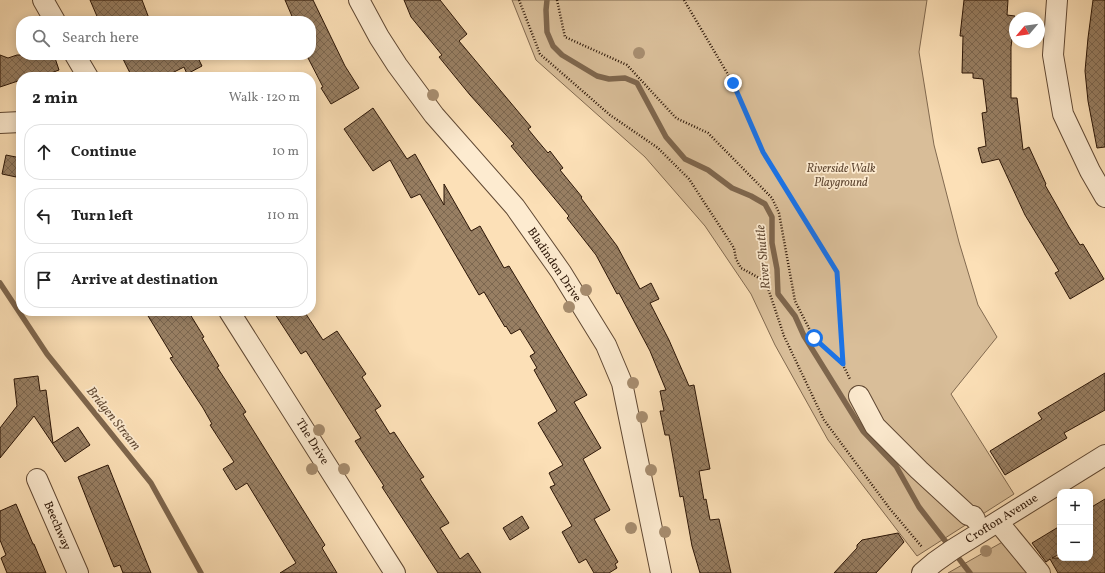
<!DOCTYPE html>
<html lang="en">
<head>
<meta charset="utf-8">
<style>
  body { margin:0; font-family:Vollkorn,serif; background:#f2f2f2; color:#222 }
  .controls { position:absolute; right:12px; bottom:12px; display:grid; overflow:hidden; border-radius:8px; box-shadow:0 2px 10px #0003 }
  .controls button { width:36px; height:36px; display:grid; place-items:center; padding:0; border:0; border-bottom:1px solid #e0e0e0; background:#fff; color:#222; font:20px sans-serif }
  .compass { position:absolute; left:1009px; top:12px; width:36px; height:36px; border-radius:50%; background:#fff; box-shadow:0 2px 10px #0003; rotate:241deg }
  .stop { position:absolute; width:12px; height:12px; margin:-9px; border:3px solid #1a73e8; border-radius:50%; background:#fff }
  .stop.end { background:#1a73e8; border-color:#fff; box-shadow:0 1px 4px #0008 }
  .list { margin:0; padding:0; list-style:none }
  h2 { display:flex; justify-content:space-between; align-items:center; height:52px; margin:0; padding:0 16px; font-size:17px }
  h2 small { font-size:13px; font-weight:400; color:#767676 }
  .list li { display:grid; grid-template-columns:26px 1fr auto; gap:12px; align-items:center; box-sizing:border-box; height:56px; margin:0 8px 8px; padding:0 8px; border:1px solid #e0e0e0; border-radius:16px }
  .list b { display:block; font-size:15px; white-space:nowrap }
  .list em { font-size:13px; font-style:normal; color:#767676 }
  .icon { flex:none; width:22px; height:22px; fill:none; stroke:currentColor; stroke-width:2; stroke-linecap:round; stroke-linejoin:round }
  .map { position:relative; flex:none; width:1105px; height:573px; overflow:hidden }
  .search { position:absolute; background:#fff; box-shadow:0 2px 10px #0003; left:16px; top:16px; width:300px; height:44px; display:flex; align-items:center; gap:10px; box-sizing:border-box; padding:0 14px; border-radius:16px; color:#767676; font-size:15px }
  .panel { position:absolute; background:#fff; box-shadow:0 2px 10px #0003; left:16px; top:72px; width:300px; height:244px; border-radius:16px }
  .map>svg:first-child { display:block }
  .green { fill:#d9be99; stroke:#826a50 }
  .lines { fill:none; stroke-linecap:round; stroke-linejoin:round }
  .stream { stroke:#7e664d; stroke-width:5.5 }
  .building { fill:url(#building-cross-hatch); stroke:#2c1607 }
  .minor-casing { stroke:#604833; stroke-width:22 }
  .path { stroke:#2c1607; stroke-width:2.5; stroke-dasharray:1 2; stroke-linecap:butt }
  .minor { stroke:#fdebd0; stroke-width:20 }
  .tree { fill:#a68c6e }
  .route { stroke:#1a73e8; stroke-width:5 }
  .labels { text-anchor:middle; dominant-baseline:central; stroke-width:3.5; stroke-linejoin:round; paint-order:stroke }
  .park-label { font-size:12px; font-style:italic; fill:#604833; stroke:#fdebd0 }
  .street-label { font-size:12px; fill:#2c1607; stroke:#fdebd0 }
  .water-label { font-size:13px; font-style:italic; fill:#634b35; stroke:#fdebd0 }
</style>
</head>
<body>
<div class="map">
<svg width="1105" height="573" viewBox="0 0 1105 573">
  <defs>
    <pattern id="building-cross-hatch" width="8" height="8" patternUnits="userSpaceOnUse"><rect width="8" height="8" fill="#987f63"/><path d="M0 0l8 8M0 8l8-8" fill="none" stroke="#7c6750"/></pattern>
  </defs>
  <rect width="100%" height="100%" fill="#fce0b7"/>
  <filter id="stains"><feTurbulence type="fractalNoise" baseFrequency=".005" numOctaves="4"/><feColorMatrix values="0 0 0 0 .2 0 0 0 0 .09 0 0 0 0 .02 0 0 0 .5 -.17"/></filter>
  <radialGradient id="worn" r=".72"><stop offset=".6" stop-color="#630" stop-opacity="0"/><stop offset="1" stop-color="#630" stop-opacity=".3"/></radialGradient>
  <g class="green">
    <path d="M512,0H927L919,52L934,145L959,242L978,305L997,337L951,394L1014,494L917,556L828,440L775,345L751,294L705,226L645,157L536,60Z"/>
    <path d="M1006,540L1033,573H948Z"/>
  </g>
  <g class="lines">
    <g class="stream">
      <path d="M547,0L546,10L547,32L553,46L562,55L597,76L609,79L625,78L637,83L666,137L685,159L708,170L732,188L751,196L765,204L772,217V243L777,269L778,294L795,316L804,336L863,431L896,466L919,507L970,573"/>
      <path d="M0,283L47,354L151,483L201,573"/>
    </g>
  </g>
  <g class="building">
    <path d="M90,0H142L150,21H99Z"/>
    <path d="M285,0H313L345,66L359,88L331,104L321,88L323,87L307,56L311,55V21H294Z"/>
    <path d="M404,0H440L467,34L459,41L531,127L528,129L537,140L548,153L550,151L563,168L560,170L582,197L581,198L617,246L640,289L651,283L659,299L650,303L669,340L689,386L694,385L710,469L699,471L704,500L706,499L710,520L719,519L731,573H700L692,546L683,496L680,497L669,435H665L660,411H664L660,391L666,390L650,351L619,293L617,294L596,255L567,218L569,216L511,146L514,144L470,95L439,57L442,55L411,17Z"/>
    <path d="M964,0H1008L1007,15L1015,16L1011,47V98H1017L1023,150L1029,147L1046,184L1045,185L1069,227L1080,245L1083,244L1104,279L1070,299L1055,273L1059,271L1025,215L999,159L982,163L978,148L986,146L982,113L987,112L983,79L973,78V73H962L963,36H960Z"/>
    <path d="M1093,0H1105V147L1097,148L1088,101L1085,71L1088,38Z"/>
    <path d="M0,55L8,58L17,55H54L59,70L40,77H21V80L0,87Z"/>
    <path d="M121,55H210L199,60L202,66L187,74L184,67L164,77H132Z"/>
    <path d="M373,108L407,159L415,154L444,205V184L471,231L480,226L504,268L509,266L587,395L574,402L601,448L583,459L610,510L594,519L618,562L615,564L617,568L609,573H594L586,559L579,563L562,532L572,526L550,487L555,485L549,473L563,465L538,423L557,411L534,370L537,368L530,356L535,353L520,329L511,334L506,326L505,327L484,292L479,295L420,194L411,198L390,160L373,171L344,129Z"/>
    <path d="M6,155L21,158V178L2,174Z"/>
    <path d="M145,311H188L204,337L202,338L219,366L217,367L246,412L243,414L325,545L322,548L337,573H280L296,563L247,483L236,490L223,469L234,462L210,425L212,424L203,408L170,358L173,357Z"/>
    <path d="M273,311H304L323,340L337,331L366,374L362,377L381,406L375,410L390,434L394,432L417,467L424,477L420,479L449,523L440,528L460,559L468,553L481,573H438L382,487L384,486L355,441L361,438L306,351L301,354Z"/>
    <path d="M1105,373V410L1064,433L1067,438L1005,475L990,451L1042,419L1038,413Z"/>
    <path d="M38,376L40,391L46,390L53,443L78,427L90,445L65,462L34,416L0,458V428L17,406L14,379Z"/>
    <path d="M108,465L127,513L151,573H123L120,565L114,567L89,505L78,477Z"/>
    <path d="M1105,499V573H1058L1050,559L1046,562L1032,543L1060,526V554L1052,558H1090V508Z"/>
    <path d="M16,504L33,544H34L46,573H7L1,558L6,555L0,540V511Z"/>
    <path d="M522,516L529,528L510,540L503,528Z"/>
    <path d="M898,533L904,542L876,573H834L857,548V545L862,540Z"/>
  </g>
  <g class="lines">
    <g class="minor-casing">
      <g id="minor">
        <path d="M43,0L55,21"/>
        <path d="M359,0L379,37L397,65L434,115L515,207L561,272L606,345L622,383L661,573"/>
        <path d="M1057,0L1053,55L1063,114L1090,171L1105,197"/>
        <path d="M75,55L88,77"/>
        <path d="M0,123L21,122"/>
        <path d="M229,311L395,573"/>
        <path d="M859,396L875,426L919,470L968,515L973,516L975,519"/>
        <path d="M37,479L78,573"/>
        <path d="M998,522L1040,573"/>
        <path d="M922,573L935,562L952,550L1105,455"/>
      </g>
    </g>
    <g class="path">
      <path d="M519,0L540,54L610,115L658,148L689,179L734,248L736,259L741,268L761,279L768,288L784,336L824,420L890,509L922,547"/>
      <path d="M557,0L565,37L627,65L676,118L708,133L772,198L779,213L795,301L814,338L843,365"/>
      <path d="M684,0L733,83L763,152L837,272L843,365L850,379"/>
    </g>
    <use href="#minor" class="minor"/>
  </g>
  <g class="tree">
    <circle cx="639" cy="53" r="6"/>
    <circle cx="433" cy="95" r="6"/>
    <circle cx="586" cy="290" r="6"/>
    <circle cx="569" cy="307" r="6"/>
    <circle cx="633" cy="383" r="6"/>
    <circle cx="642" cy="417" r="6"/>
    <circle cx="319" cy="430" r="6"/>
    <circle cx="312" cy="469" r="6"/>
    <circle cx="344" cy="469" r="6"/>
    <circle cx="651" cy="470" r="6"/>
    <circle cx="631" cy="528" r="6"/>
    <circle cx="665" cy="532" r="6"/>
    <circle cx="986" cy="551" r="6"/>
  </g>
  <g class="lines">
    <path class="route" d="M733,83L763,152L837,272L843,364L814,338"/>
  </g>
  <g class="labels">
    <g class="park-label">
      <text x="841" y="169">Riverside Walk<tspan x="841" dy="14">Playground</tspan></text>
    </g>
    <g class="street-label">
      <text transform="translate(554 265) rotate(56)">Bladindon Drive</text>
      <text transform="translate(312 442) rotate(58)">The Drive</text>
      <text transform="translate(1002 519) rotate(-32)">Crofton Avenue</text>
      <text transform="translate(57 526) rotate(67)">Beechway</text>
    </g>
    <g class="water-label">
      <text transform="translate(764 257) rotate(-95)">River Shuttle</text>
      <text transform="translate(113 419) rotate(51)">Bridgen Stream</text>
    </g>
  </g>
  <rect width="100%" height="100%" filter="url(#stains)"/>
  <rect width="100%" height="100%" fill="url(#worn)"/>
</svg>
<div class="controls">
<button>+</button>
<button>−</button>
</div>
<svg class="compass" viewBox="-18 -18 36 36"><path d="M0-13l5 13h-10z" fill="#e53935"/><path d="M0 13l5-13h-10z" fill="#767676"/></svg>
<div class="stop" style="left:814px;top:338px"></div>
<div class="stop end" style="left:733px;top:83px"></div>
<div class="search"><svg class="icon" aria-label="search" viewBox="0 0 24 24"><circle cx="10" cy="10" r="6"/><path d="M15 15l6 6"/></svg>Search here</div>
<section class="panel">
<h2>2 min<small>Walk · 120 m</small></h2>
<ul class="list">
<li><svg class="icon" aria-label="ahead" viewBox="0 0 24 24"><path d="M12 20V5M6 11l6-6 6 6"/></svg><div><b>Continue</b></div><em>10 m</em></li>
<li><svg class="icon" aria-label="left" viewBox="0 0 24 24"><path d="M17 20v-9H6M10 6l-5 5 5 5"/></svg><div><b>Turn left</b></div><em>110 m</em></li>
<li><svg class="icon" aria-label="arrive" viewBox="0 0 24 24"><path d="M6 21V4h12l-3 4 3 4H6"/></svg><div><b>Arrive at destination</b></div></li>
</ul>
</section>
</div>
</body>
</html>
